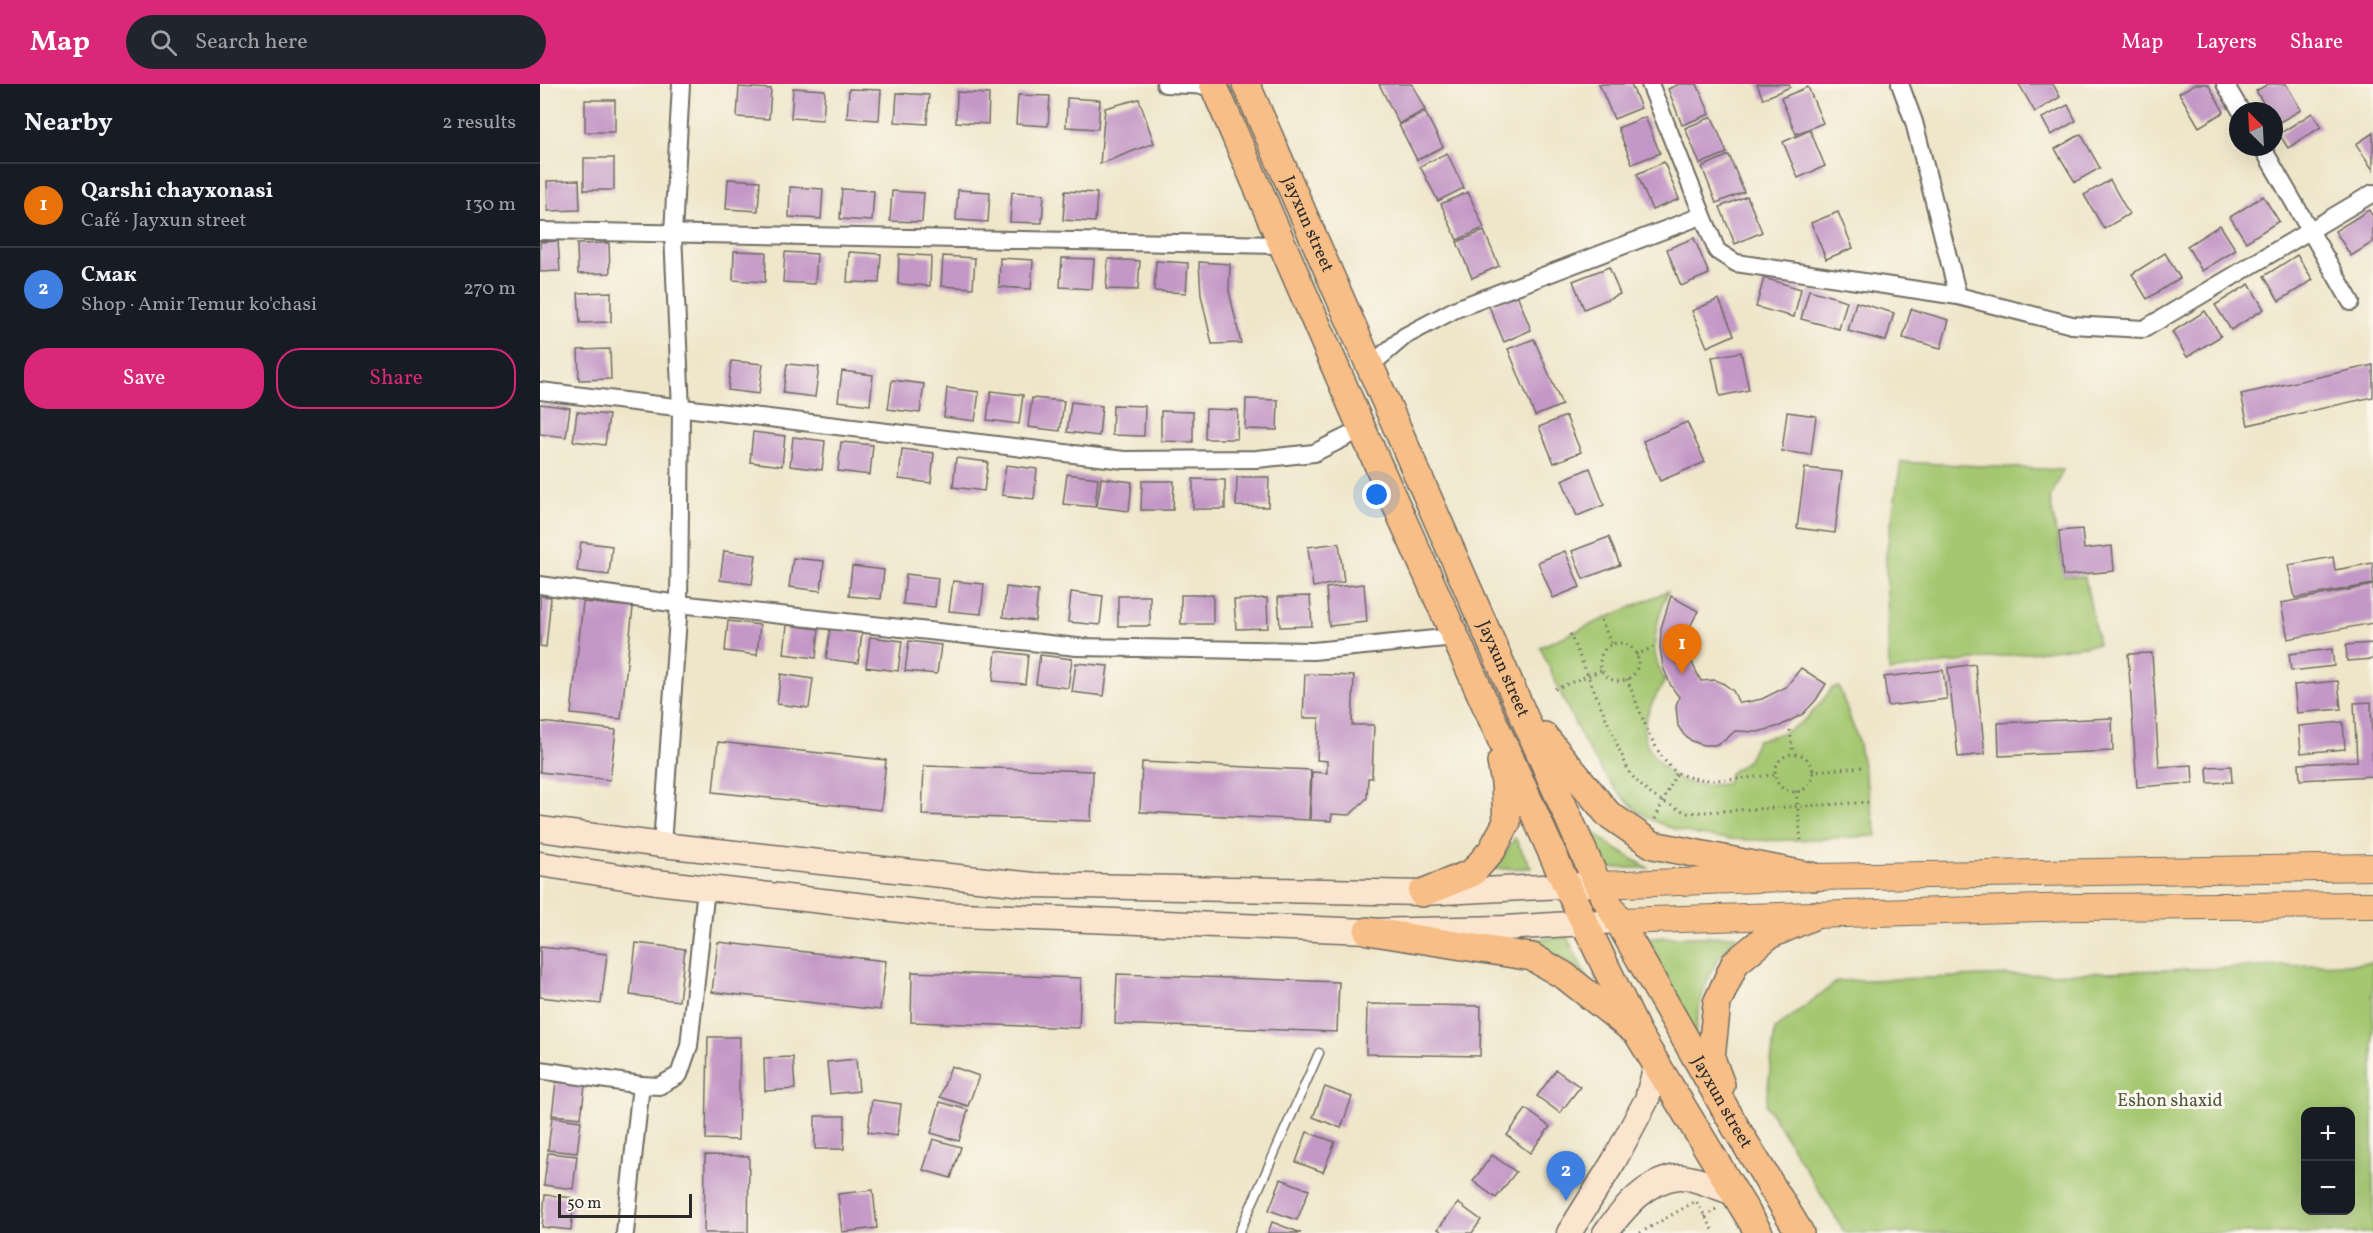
<!DOCTYPE html>
<html lang="en">
<head>
<meta charset="utf-8">
<style>
  body { margin:0; font-family:Vollkorn,serif; background:#20242c; color:#f1f3f6 }
  .controls { position:absolute; right:18px; bottom:18px; display:grid; overflow:hidden; border-radius:12px; box-shadow:0 6px 24px #0002 }
  .controls button { width:54px; height:54px; display:grid; place-items:center; padding:0; border:0; border-bottom:2px solid #363941; background:#171b24; color:#f1f3f6; font:30px sans-serif }
  .compass { position:absolute; left:1689px; top:18px; width:54px; height:54px; border-radius:50%; background:#171b24; box-shadow:0 6px 24px #0002; rotate:336deg }
  .scale { position:absolute; left:18px; bottom:15px; width:134px; box-sizing:border-box; padding-left:6px; border:3px solid #2b2b2b; border-top:0; font-size:16px; line-height:21px; white-space:nowrap; color:#2b2b2b; -webkit-text-stroke:4px #fbf7ec; paint-order:stroke }
  .you { position:absolute; left:837px; top:411px; width:21px; height:21px; margin:-15px; border:4px solid #fff; border-radius:50%; background:#1a73e8; box-shadow:0 0 0 9px #1a73e833 }
  .badge { display:grid; place-items:center; width:39px; height:39px; border-radius:50%; background:#db2777; color:#fff; font-size:20px; font-weight:700 }
  .pin { position:absolute; translate:-50% -50px; filter:drop-shadow(0 2px 3px #0008) }
  .pin::after { content:''; position:absolute; top:32px; width:21px; height:18px; background:inherit; clip-path:polygon(0 0,100% 0,50% 100%) }
  .list { margin:0; padding:0; list-style:none }
  h2 { display:flex; justify-content:space-between; align-items:center; height:78px; margin:0; padding:0 24px; font-size:26px }
  h2 small { font-size:20px; font-weight:400; color:#9ea1a6 }
  .list li { display:grid; grid-template-columns:39px 1fr auto; gap:18px; align-items:center; box-sizing:border-box; height:84px; padding:0 24px; border-top:2px solid #363941 }
  .list b { display:block; font-size:22px; white-space:nowrap }
  .list p { margin:0; font-size:20px; white-space:nowrap; color:#9ea1a6 }
  .list em { font-size:20px; font-style:normal; color:#9ea1a6 }
  .actions { display:flex; gap:12px; padding:18px 24px }
  .actions a { flex:1; padding:14px 0; border:2px solid #db2777; border-radius:24px; text-align:center; font-size:21px; color:#db2777 }
  .actions .main { background:#db2777; color:#fff }
  .icon { flex:none; width:33px; height:33px; fill:none; stroke:currentColor; stroke-width:2; stroke-linecap:round; stroke-linejoin:round }
  .map { position:relative; flex:none; width:1833px; height:1149px; overflow:hidden }
  header { display:flex; align-items:center; gap:36px; box-sizing:border-box; height:84px; padding:0 30px; background:#db2777; color:#fff }
  header strong { font-size:28px }
  nav { display:flex; gap:33px; margin-inline-start:auto; font-size:21px }
  .search { width:420px; height:54px; background:#20242c; display:flex; align-items:center; gap:15px; box-sizing:border-box; padding:0 21px; border-radius:33px; color:#9ea1a6; font-size:22px }
  main { display:flex }
  aside { flex:1; background:#171b24 }
  .map>svg:first-child { display:block }
  .green { fill:#a4c771; stroke:#68794e; stroke-width:1.5; fill-rule:evenodd }
  .building { fill:#c397c6 }
  .lines { fill:none; stroke-linecap:round; stroke-linejoin:round }
  .service-casing { stroke:#706c63; stroke-width:11 }
  .minor-casing { stroke:#706c63; stroke-width:20 }
  .secondary-casing { stroke:#706c63; stroke-width:27 }
  .primary-casing { stroke:#706c63; stroke-width:28 }
  .trunk-casing { stroke:#706c63; stroke-width:30 }
  .path { stroke:#706c63; stroke-width:3; stroke-dasharray:1.5 4.5; stroke-linecap:butt }
  .service { stroke:#fff; stroke-width:8 }
  .minor { stroke:#fff; stroke-width:16 }
  .secondary { stroke:#fce5cf; stroke-width:24 }
  .primary { stroke:#f7be87; stroke-width:26 }
  .trunk { stroke:#f7be87; stroke-width:27 }
  .labels { text-anchor:middle; dominant-baseline:central; stroke-width:6; stroke-linejoin:round; paint-order:stroke }
  .street-label { font-size:18px; fill:#2b2b2b; stroke:#fbf7ec }
  .park-label { font-size:18px; fill:#4f5a40; stroke:#fbf7ec }
</style>
</head>
<body>
<header>
<strong>Map</strong>
<div class="search"><svg class="icon" aria-label="search" viewBox="0 0 24 24"><circle cx="10" cy="10" r="6"/><path d="M15 15l6 6"/></svg>Search here</div>
<nav><a>Map</a><a>Layers</a><a>Share</a></nav>
</header>
<main>
<aside>
<h2>Nearby<small>2 results</small></h2>
<ul class="list">
<li><span class="badge" style="background:#e8710a">1</span><div><b>Qarshi chayxonasi</b><p>Café · Jayxun street</p></div><em>130 m</em></li>
<li><span class="badge" style="background:#3f7fe0">2</span><div><b>Смак</b><p>Shop · Amir Temur ko'chasi</p></div><em>270 m</em></li>
</ul>
<div class="actions"><a class="main">Save</a><a>Share</a></div>
</aside>
<div class="map">
<svg width="1833" height="1149" viewBox="0 0 1833 1149">
  <rect width="100%" height="100%" fill="#fbf7ec"/>
  <filter id="ink" filterUnits="userSpaceOnUse"><feTurbulence type="fractalNoise" baseFrequency=".0167" numOctaves="2"/><feDisplacementMap in="SourceGraphic" scale="12" xChannelSelector="R" yChannelSelector="G"/><feConvolveMatrix kernelMatrix="1 2 1 2 8 2 1 2 1" color-interpolation-filters="sRGB"/></filter>
  <filter id="wash" filterUnits="userSpaceOnUse"><feTurbulence type="fractalNoise" baseFrequency=".008" numOctaves="4" result="noise"/><feDisplacementMap in="SourceGraphic" scale="24" xChannelSelector="R" yChannelSelector="G"/><feGaussianBlur stdDeviation="1.35" result="paint"/><feColorMatrix in="noise" values="0 0 0 0 0 0 0 0 0 0 0 0 0 0 0 0 0 1.4 0 .05"/><feComposite in="paint" operator="in"/></filter>
  <g filter="url(#wash)">
    <rect width="100%" height="100%" fill="#efe6ca"/>
    <g class="green">
      <path d="M1361,378L1523,386L1510,415L1524,492L1545,493L1558,560L1349,587L1346,471Z"/>
      <path d="M1128,507C1121,527 1111,552 1116,574C1118,582 1122,590 1125,597C1116,610 1103,633 1104,649C1105,666 1126,690 1141,696C1155,703 1172,701 1187,700L1189,690L1208,676L1217,656C1255,648 1270,636 1292,604L1299,603L1318,656L1337,752C1270,754 1152,770 1097,726C1051,689 1024,615 1000,563Z"/>
      <path d="M1046,742L1074,764L1108,784H1063Z"/>
      <path d="M975,754L991,784L954,785Z"/>
      <path d="M1197,852C1169,879 1159,913 1155,952L1102,854Z"/>
      <path d="M1027,853L1047,894C1028,877 1009,866 985,856Z"/>
      <path d="M1833,879V1149H1305L1226,1021L1235,945L1298,897ZM1766,1028H1810V1126H1766Z"/>
    </g>
    <g id="blocks">
      <g class="building">
        <path d="M839,0H872L885,26L859,40Z"/>
        <path d="M1059,0H1091L1101,24L1074,35Z"/>
        <path d="M1139,0H1157L1170,30L1142,41L1128,5Z"/>
        <path d="M1217,0H1249L1250,3L1223,15Z"/>
        <path d="M1479,0H1513L1520,13L1495,28Z"/>
        <path d="M1655,0H1668L1684,28L1659,43L1639,9Z"/>
        <path d="M1728,0H1746L1761,26L1736,40L1734,27H1728L1716,7Z"/>
        <path d="M199,3L231,5L229,35L197,33Z"/>
        <path d="M1268,3L1283,39L1256,50L1241,14Z"/>
        <path d="M253,4L285,6L283,36L251,34Z"/>
        <path d="M309,5L341,6L339,36L307,34Z"/>
        <path d="M417,8L449,10L448,40L416,38Z"/>
        <path d="M357,9L389,11L387,40L355,38Z"/>
        <path d="M478,11L510,12L508,42L476,40Z"/>
        <path d="M527,14L560,16L558,45L526,43Z"/>
        <path d="M599,15L614,59L560,80L565,24Z"/>
        <rect x="45" y="16" width="30" height="32"/>
        <path d="M1528,21L1536,37L1511,51L1502,34Z"/>
        <path d="M885,28L903,63L877,76L859,41Z"/>
        <path d="M1772,29L1781,43L1748,64L1739,50Z"/>
        <path d="M1105,33L1120,69L1092,80L1078,44Z"/>
        <path d="M1172,33L1187,69L1160,80L1145,44Z"/>
        <path d="M1270,46L1285,82L1258,94L1243,58Z"/>
        <path d="M1833,49V86L1816,60Z"/>
        <path d="M1541,50L1560,84L1535,98L1515,65Z"/>
        <path d="M907,69L924,104L898,117L880,82Z"/>
        <path d="M1189,71L1204,108L1176,119L1162,83Z"/>
        <rect x="44" y="74" width="30" height="32"/>
        <path d="M1124,78L1139,115L1112,126L1097,90Z"/>
        <path d="M188,95L220,97L218,127L186,125Z"/>
        <path d="M39,96L40,126L8,127L7,97Z"/>
        <path d="M1570,96L1589,130L1564,145L1544,111Z"/>
        <path d="M250,103L283,105L281,135L249,133Z"/>
        <path d="M302,105L334,107L332,137L300,135Z"/>
        <path d="M418,106L450,108L448,138L416,136Z"/>
        <path d="M352,107L384,109L382,138L350,137Z"/>
        <path d="M525,107L557,109L555,138L523,136Z"/>
        <path d="M472,108L504,110L502,139L470,138Z"/>
        <path d="M928,108L944,144L917,156L901,120Z"/>
        <path d="M1207,112L1222,148L1195,160L1180,123Z"/>
        <path d="M1723,112L1739,137L1706,158L1690,133Z"/>
        <path d="M1829,126L1833,133V158L1811,172L1795,147Z"/>
        <path d="M1298,128L1313,164L1286,175L1271,139Z"/>
        <path d="M1680,141L1696,166L1662,187L1647,162Z"/>
        <path d="M944,147L959,182L932,194L917,158Z"/>
        <path d="M1154,154L1169,190L1141,202L1127,165Z"/>
        <path d="M18,157L20,187L0,188V158Z"/>
        <path d="M69,159L70,189L38,190L37,160Z"/>
        <path d="M194,167L226,168L225,198L193,196Z"/>
        <path d="M245,168L277,170L275,200L243,198Z"/>
        <path d="M309,168L341,170L339,199L307,198Z"/>
        <path d="M1625,169L1640,194L1607,215L1592,190Z"/>
        <path d="M359,170L391,172L390,202L358,200Z"/>
        <path d="M1757,171L1773,196L1739,217L1724,192Z"/>
        <path d="M403,172L435,174L433,204L401,202Z"/>
        <path d="M460,174L493,176L491,205L459,203Z"/>
        <path d="M522,174L554,175L552,205L520,203Z"/>
        <path d="M568,175L600,177L598,206L566,205Z"/>
        <path d="M616,177L648,179L646,209L614,207Z"/>
        <path d="M659,178L690,180L689,207L701,259L672,260L661,211Z"/>
        <path d="M1069,183L1080,210L1044,225L1033,197Z"/>
        <path d="M1224,194L1261,205L1254,233L1216,223Z"/>
        <path d="M1709,200L1724,225L1691,246L1675,221Z"/>
        <path d="M1269,206L1307,217L1299,245L1261,235Z"/>
        <path d="M71,208V238L40,239L38,209Z"/>
        <path d="M977,210L991,246L964,258L949,222Z"/>
        <path d="M1179,215L1194,251L1167,263L1152,227Z"/>
        <path d="M1316,218L1354,229L1346,257L1308,247Z"/>
        <path d="M1371,225L1409,236L1401,264L1363,254Z"/>
        <path d="M1665,227L1681,252L1647,273L1632,248Z"/>
        <path d="M994,255L1022,321L995,332L968,265Z"/>
        <path d="M70,265L71,295L39,296L38,266Z"/>
        <path d="M1201,268L1209,306L1180,312L1172,273Z"/>
        <path d="M191,277L223,280L219,310L188,306Z"/>
        <path d="M247,280L279,283L275,313L243,309Z"/>
        <path d="M1833,281V313L1708,341L1701,310Z"/>
        <path d="M302,287L333,291L330,321L298,317Z"/>
        <path d="M352,296L384,300L380,329L348,325Z"/>
        <path d="M407,304L439,308L435,337L404,333Z"/>
        <path d="M451,307L483,311L479,340L447,336Z"/>
        <path d="M492,314L524,317L520,347L488,343Z"/>
        <path d="M706,315L738,316L737,346L705,345Z"/>
        <path d="M531,318L562,322L559,352L527,348Z"/>
        <path d="M0,320L30,324L26,353L0,350Z"/>
        <path d="M573,321L605,322L604,352L572,351Z"/>
        <path d="M666,325L698,326L697,355H665Z"/>
        <path d="M621,327L653,328V358L621,357Z"/>
        <path d="M37,328L69,331L65,361L33,357Z"/>
        <path d="M1247,328L1276,332L1271,371L1242,367Z"/>
        <path d="M1026,332L1041,368L1014,379L999,343Z"/>
        <path d="M1147,338L1165,378L1120,397L1103,357Z"/>
        <path d="M213,348L245,352L242,382L210,378Z"/>
        <path d="M253,353L285,357L282,386L250,382Z"/>
        <path d="M301,358L333,361L330,391L298,387Z"/>
        <path d="M362,365L394,369L391,399L359,395Z"/>
        <path d="M416,374L448,378L444,407L413,403Z"/>
        <path d="M466,381L497,385L494,415L462,411Z"/>
        <path d="M1050,384L1064,421L1037,432L1022,396Z"/>
        <path d="M1265,384L1302,388L1295,449L1257,444Z"/>
        <path d="M527,390L558,394L555,423L523,420Z"/>
        <path d="M697,393H729L728,423L696,422Z"/>
        <path d="M561,394L592,398L589,427L557,423Z"/>
        <path d="M653,395L685,396V425H653Z"/>
        <path d="M602,397H634L633,426H601Z"/>
        <path d="M1542,445L1544,465L1572,462L1574,487L1523,492L1519,447Z"/>
        <path d="M1069,453L1080,481L1043,495L1032,467Z"/>
        <path d="M41,458L72,462L69,491L37,487Z"/>
        <path d="M799,459L804,498L773,503L768,463Z"/>
        <path d="M184,467L216,471L212,500L180,496Z"/>
        <path d="M1025,467L1040,503L1013,514L998,478Z"/>
        <path d="M1793,473L1795,486L1833,479V500L1755,514L1748,481Z"/>
        <path d="M253,474L284,477L281,507L249,503Z"/>
        <path d="M312,482L344,486L341,515L309,512Z"/>
        <path d="M366,490L398,494L395,523L363,520Z"/>
        <path d="M413,497L444,500L441,530L409,527Z"/>
        <path d="M824,500L827,538L789,542L786,504Z"/>
        <path d="M1833,501V539L1748,555L1741,519Z"/>
        <path d="M466,503L498,507L495,537L463,533Z"/>
        <path d="M531,508L563,512L560,541L528,538Z"/>
        <rect x="641" y="511" width="32" height="29"/>
        <path d="M0,512L11,513L6,563L0,562Z"/>
        <rect x="578" y="512" width="32" height="30"/>
        <path d="M770,512L772,542L740,543L738,513Z"/>
        <path d="M1131,512L1158,527L1150,543L1148,561L1153,581L1161,597L1175,596L1184,600L1193,607L1199,619L1207,618L1222,615L1246,603L1261,584L1286,600L1276,616L1263,630L1240,642L1218,648L1195,647L1185,656L1175,661H1163L1152,657L1144,651L1138,642L1136,622L1139,613L1131,602L1123,583L1120,564L1121,544Z"/>
        <path d="M727,514L728,544L696,545L694,516Z"/>
        <path d="M43,518L93,523L81,635L31,630Z"/>
        <path d="M188,537L220,541L217,571L185,567Z"/>
        <path d="M247,541L279,545L276,574L244,570Z"/>
        <path d="M290,545L322,549L318,579L286,575Z"/>
        <path d="M330,553L362,557L358,587L326,583Z"/>
        <path d="M369,557L401,561L397,590L365,587Z"/>
        <path d="M1833,559V575L1807,577L1806,561Z"/>
        <path d="M1792,565L1794,582L1751,587L1749,570Z"/>
        <path d="M456,567L488,571L485,600L453,597Z"/>
        <path d="M1612,569L1619,683L1652,681L1653,699L1597,703L1588,570Z"/>
        <path d="M500,571L532,575L528,604L496,600Z"/>
        <path d="M536,579L568,582L564,612L532,608Z"/>
        <path d="M1435,580L1445,670L1418,673L1408,584Z"/>
        <path d="M1403,586L1407,615L1348,622L1344,593Z"/>
        <path d="M241,590L273,595L269,624L237,620Z"/>
        <path d="M765,590L814,592L812,641H834L832,694H828L827,714L810,731L792,730L791,737L770,736L772,688L787,689V677L777,676L779,634H763Z"/>
        <path d="M1798,597L1801,625L1757,629L1754,601Z"/>
        <path d="M1831,618L1833,692L1760,696L1759,680L1817,677L1814,619Z"/>
        <path d="M1572,634L1573,667L1459,672L1458,639Z"/>
        <path d="M0,638L76,646L70,696L0,688Z"/>
        <path d="M1803,638L1805,665L1761,669L1759,642Z"/>
        <path d="M178,658L346,676L341,726L173,708Z"/>
        <path d="M602,678L771,686L769,736L600,728Z"/>
        <path d="M384,682L553,687L551,737L382,731Z"/>
        <path d="M1691,682L1692,698L1668,699L1667,683Z"/>
        <path d="M178,858L346,877L340,926L172,908Z"/>
        <path d="M96,859L145,865L139,917L90,911Z"/>
        <path d="M0,863L67,870L61,920L0,913Z"/>
        <path d="M372,888L541,894L539,944L371,938Z"/>
        <path d="M577,890L799,898L797,948L575,940Z"/>
        <path d="M827,920L941,922L940,972L826,970Z"/>
        <path d="M168,953H200L198,1056L166,1055Z"/>
        <path d="M253,973L255,1005L225,1007L224,974Z"/>
        <path d="M316,975L319,1007L290,1010L287,978Z"/>
        <path d="M411,982L439,992L428,1022L400,1013Z"/>
        <path d="M1016,986L1040,1003L1020,1029L997,1012Z"/>
        <path d="M16,998L45,1001L41,1034L12,1031Z"/>
        <path d="M785,1003L812,1013L801,1044L773,1033Z"/>
        <path d="M332,1016L361,1020L357,1052L328,1048Z"/>
        <path d="M400,1018L428,1026L419,1057L391,1049Z"/>
        <path d="M986,1025L1010,1043L990,1069L967,1051Z"/>
        <path d="M275,1032H305L304,1065H275Z"/>
        <path d="M12,1033L41,1037L37,1069L8,1066Z"/>
        <path d="M767,1048L795,1058L783,1088L756,1078Z"/>
        <path d="M393,1055L421,1063L411,1094L383,1086Z"/>
        <path d="M8,1069L37,1072L33,1105L4,1101Z"/>
        <path d="M165,1071L209,1072L208,1149H164Z"/>
        <path d="M952,1071L976,1088L956,1114L933,1097Z"/>
        <path d="M741,1095L769,1106L757,1136L729,1126Z"/>
        <path d="M333,1106L337,1144L302,1148L298,1110Z"/>
        <path d="M5,1111L34,1114L31,1146L2,1143Z"/>
        <path d="M918,1119L941,1136L932,1149H904L898,1145Z"/>
        <path d="M732,1138L761,1149H728Z"/>
      </g>
    </g>
  </g>
  <g filter="url(#ink)">
    <use href="#blocks" fill-opacity="0" stroke="#706c63" stroke-width="1.5"/>
    <g class="lines">
      <g class="service-casing">
        <path id="service" d="M699,1149L779,969"/>
      </g>
      <g class="minor-casing">
        <g id="minor">
          <path d="M625,0L673,2"/>
          <path d="M1110,0L1177,167L1196,179L1418,212L1532,241L1604,245L1833,109"/>
          <path d="M1360,0L1374,38L1418,212"/>
          <path d="M1685,0L1701,27"/>
          <path d="M1722,63L1811,218"/>
          <path d="M0,147L741,161"/>
          <path d="M831,281L865,252L916,225L1161,132"/>
          <path d="M0,307L584,376L717,375L774,369L822,345"/>
          <path d="M0,501L139,520L537,563L773,567L915,553"/>
          <path d="M122,761L139,520L141,325L133,150L141,0"/>
          <path d="M0,986L101,1001L85,1149"/>
          <path d="M101,1001L119,1002L139,991L149,962L166,804"/>
        </g>
      </g>
      <g class="secondary-casing">
        <g id="secondary">
          <path d="M0,745L122,761L493,801L882,809L1044,801"/>
          <path d="M0,780L116,798L396,830L828,847L965,844L1078,837"/>
          <path d="M1029,1149L1074,1077L1107,1015L1116,982"/>
          <path d="M1065,1149C1084,1125 1106,1096 1139,1093C1152,1092 1180,1105 1194,1109"/>
        </g>
      </g>
      <g class="primary-casing">
        <g id="primary">
          <path d="M1058,801L1275,793L1833,783"/>
          <path d="M1078,837L1537,823L1833,821"/>
        </g>
      </g>
      <g class="trunk-casing">
        <g id="trunk">
          <path d="M673,0L822,345L1026,800L1098,950L1219,1149"/>
          <path id="s1" d="M706,0L1058,801L1196,1044L1260,1149"/>
          <path d="M1004,652L1068,730L1113,761L1275,793"/>
          <path d="M882,809L932,789L952,766L967,738L965,699L961,678"/>
          <path d="M828,847L992,873L1025,892L1092,945"/>
          <path d="M1181,1001L1171,974L1177,919L1195,879L1229,851L1275,831"/>
        </g>
      </g>
      <g class="path">
        <path d="M1061,536L1072,561"/>
        <path d="M1030,550L1089,688C1108,712 1120,717 1148,729L1331,718"/>
        <circle cx="1079" cy="578" r="19"/>
        <path d="M1096,571L1116,562"/>
        <path d="M1087,595C1098,620 1114,675 1138,689C1163,702 1208,693 1235,691"/>
        <path d="M1015,605L1062,586"/>
        <path d="M1250,646L1253,670"/>
        <circle cx="1254" cy="689" r="19"/>
        <path d="M1272,687L1324,683"/>
        <path d="M1256,707L1261,756"/>
        <path d="M1115,735L1137,688"/>
        <path d="M1165,1133L1176,1125"/>
        <path d="M1100,1149L1156,1117L1175,1149"/>
      </g>
      <use href="#service" class="service"/>
      <use href="#minor" class="minor"/>
      <use href="#secondary" class="secondary"/>
      <use href="#primary" class="primary"/>
      <use href="#trunk" class="trunk"/>
    </g>
  </g>
  <g class="labels">
    <g class="street-label">
      <text stroke="none"><textPath href="#s1" startOffset="153">Jayxun street</textPath></text>
      <text stroke="none"><textPath href="#s1" startOffset="639">Jayxun street</textPath></text>
      <text stroke="none"><textPath href="#s1" startOffset="1125">Jayxun street</textPath></text>
    </g>
    <g class="park-label">
      <text x="1630" y="1017">Eshon shaxid</text>
    </g>
  </g>
</svg>
<div class="controls">
<button>+</button>
<button>−</button>
</div>
<svg class="compass" viewBox="-18 -18 36 36"><path d="M0-13l5 13h-10z" fill="#e53935"/><path d="M0 13l5-13h-10z" fill="#9ea1a6"/></svg>
<div class="scale">50 m</div>
<div class="you"></div>
<div class="pin badge" style="left:1142px;top:590px;background:#e8710a">1</div>
<div class="pin badge" style="left:1026px;top:1117px;background:#3f7fe0">2</div>
</div>
</main>
</body>
</html>
